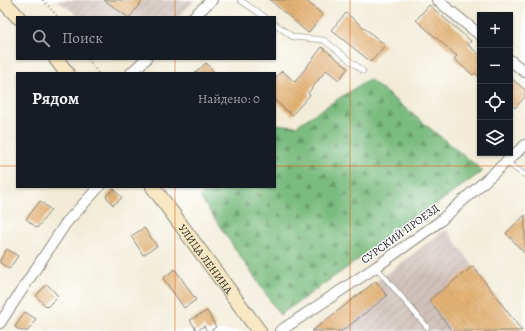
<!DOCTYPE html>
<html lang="ru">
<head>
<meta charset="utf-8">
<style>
  body { margin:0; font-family:Alegreya,serif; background:#20242c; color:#f1f3f6 }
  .controls { position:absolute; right:12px; top:12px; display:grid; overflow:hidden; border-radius:0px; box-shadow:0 1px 3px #0004 }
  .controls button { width:36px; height:36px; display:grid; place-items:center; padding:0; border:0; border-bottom:1px solid #363941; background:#171b24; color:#f1f3f6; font:20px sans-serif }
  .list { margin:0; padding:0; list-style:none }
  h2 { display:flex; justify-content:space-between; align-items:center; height:52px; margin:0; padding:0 16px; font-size:17px }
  h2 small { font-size:13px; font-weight:400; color:#9ea1a6 }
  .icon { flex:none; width:22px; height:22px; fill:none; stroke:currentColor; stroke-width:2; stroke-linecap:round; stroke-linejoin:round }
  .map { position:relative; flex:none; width:525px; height:331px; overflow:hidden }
  .search { position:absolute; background:#171b24; box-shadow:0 1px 3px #0004; left:16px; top:16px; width:260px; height:44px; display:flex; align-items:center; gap:10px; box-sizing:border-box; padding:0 14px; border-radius:0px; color:#9ea1a6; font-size:15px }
  .panel { position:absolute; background:#171b24; box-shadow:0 1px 3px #0004; left:16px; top:72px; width:260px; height:116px; border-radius:0px }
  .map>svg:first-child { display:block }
  .industrial { fill:url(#industrial-furrows) }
  .forest { fill:url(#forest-firs); stroke:#4b6c4e }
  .building { fill:url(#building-back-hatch) }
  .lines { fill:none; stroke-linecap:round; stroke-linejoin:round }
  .lane-casing { stroke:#87847a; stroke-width:6 }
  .street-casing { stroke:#87847a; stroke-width:12 }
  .secondary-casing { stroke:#87847a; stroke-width:16 }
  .path { stroke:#87847a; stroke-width:2; stroke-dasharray:1 3; stroke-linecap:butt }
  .lane { stroke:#fff; stroke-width:5 }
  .street { stroke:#fff; stroke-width:10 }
  .secondary { stroke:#f8e8c3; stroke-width:14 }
  .grid { fill:none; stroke:#e8590c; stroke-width:1; stroke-opacity:0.55 }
  .labels { text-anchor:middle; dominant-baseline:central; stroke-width:3; stroke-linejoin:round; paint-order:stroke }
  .street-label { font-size:11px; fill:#1c1c1c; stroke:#fff }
</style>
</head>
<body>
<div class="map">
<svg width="525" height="331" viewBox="0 0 525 331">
  <defs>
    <pattern id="industrial-furrows" width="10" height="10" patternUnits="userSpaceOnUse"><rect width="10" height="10" fill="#cfc1ba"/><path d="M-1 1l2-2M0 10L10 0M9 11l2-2" fill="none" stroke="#b1a59f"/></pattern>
    <pattern id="forest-firs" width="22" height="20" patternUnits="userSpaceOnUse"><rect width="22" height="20" fill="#7abc7f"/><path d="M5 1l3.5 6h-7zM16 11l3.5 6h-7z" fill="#639867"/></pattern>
    <pattern id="building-back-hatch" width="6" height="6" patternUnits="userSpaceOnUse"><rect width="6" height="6" fill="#e4b275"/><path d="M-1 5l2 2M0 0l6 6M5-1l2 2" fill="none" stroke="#c39865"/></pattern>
  </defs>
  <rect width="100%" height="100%" fill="#fff"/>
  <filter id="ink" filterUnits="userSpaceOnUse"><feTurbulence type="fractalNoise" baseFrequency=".025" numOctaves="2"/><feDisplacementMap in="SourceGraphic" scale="8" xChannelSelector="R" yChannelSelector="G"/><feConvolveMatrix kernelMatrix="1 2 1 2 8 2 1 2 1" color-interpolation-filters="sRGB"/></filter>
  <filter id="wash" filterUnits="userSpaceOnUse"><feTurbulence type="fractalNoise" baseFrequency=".012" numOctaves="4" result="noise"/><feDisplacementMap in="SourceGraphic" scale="16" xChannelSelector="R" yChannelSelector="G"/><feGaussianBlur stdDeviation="0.9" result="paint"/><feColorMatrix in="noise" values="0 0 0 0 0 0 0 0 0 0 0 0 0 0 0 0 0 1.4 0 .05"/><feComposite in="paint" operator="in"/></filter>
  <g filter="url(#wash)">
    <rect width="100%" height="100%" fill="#f2ecd7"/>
    <g class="industrial">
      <path d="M56,0H195L178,17H80Z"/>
      <path d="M446,229L522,331H312L384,276Z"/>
    </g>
    <path class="forest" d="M369,79L483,171L280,315L200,197L209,187H275V124L296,126Z"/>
    <g id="blocks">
      <g class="building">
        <path d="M104,0H143L130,17H128Z"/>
        <path d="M270,0H305L323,15L308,33Z"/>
        <path d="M429,5L471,41L468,45L480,55V77L475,73L473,75L454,59L457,56L416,20Z"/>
        <path d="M346,13L385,45L371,62L331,30Z"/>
        <path d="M322,47L348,68L339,80L326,70L308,93L310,95L292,115L275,101V78L282,71L295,82Z"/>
        <path d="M206,63L215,73H195Z"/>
        <path d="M510,77L525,90V97L515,108L510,103Z"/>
        <path d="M114,189L122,198L113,205L106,196Z"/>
        <path d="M40,201L51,210L37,228L26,219Z"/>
        <path d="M525,215V254L506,233Z"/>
        <path d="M144,228L157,246L143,255L131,236Z"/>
        <path d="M7,249L18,256L9,269L0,263V260Z"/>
        <path d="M473,266L522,331H452L429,300Z"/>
        <path d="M175,269L196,300L184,308L163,278Z"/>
        <path d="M376,281L387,296L342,331H312Z"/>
        <path d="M47,284L58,296L47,307L36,296Z"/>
        <path d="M207,311L216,327L210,331H207L204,326L197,331L190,320Z"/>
        <path d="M25,312L36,319L28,331H21L15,327Z"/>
      </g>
    </g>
  </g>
  <g filter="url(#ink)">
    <use href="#blocks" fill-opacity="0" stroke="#87847a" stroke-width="1"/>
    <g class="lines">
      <g class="lane-casing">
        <g id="lane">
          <path d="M240,0L265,17"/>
          <path d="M275,24L293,37L324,40L363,71"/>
          <path d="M506,162L525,175"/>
          <path d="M376,267L427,327"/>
        </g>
      </g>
      <g class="street-casing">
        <g id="street">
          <path d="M437,0L480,35"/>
          <path d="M193,17L212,0"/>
          <path d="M510,60L525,72"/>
          <path d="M131,73L146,59"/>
          <path d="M0,323L66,223L99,187"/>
          <path d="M280,331L376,267L439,222L525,145"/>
        </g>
      </g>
      <g class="secondary-casing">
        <g id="secondary">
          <path d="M2,0L18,17"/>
          <path d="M56,59L67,73"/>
          <path id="s1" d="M153,187L259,331"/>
        </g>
      </g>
      <g class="path">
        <path d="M43,0L58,17"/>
        <path d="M88,59L98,73"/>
      </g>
      <use href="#lane" class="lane"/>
      <use href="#street" class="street"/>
      <use href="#secondary" class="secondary"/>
    </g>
  </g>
  <path class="grid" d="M175,0V17M350,0V331M175,59V73M0,166H17M275,166H525M175,187V331"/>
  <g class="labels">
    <g class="street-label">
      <text transform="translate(400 234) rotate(-36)">СУРСКИЙ ПРОЕЗД</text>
      <text stroke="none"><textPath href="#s1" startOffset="89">УЛИЦА ЛЕНИНА</textPath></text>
    </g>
  </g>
</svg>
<div class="controls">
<button>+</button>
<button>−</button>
<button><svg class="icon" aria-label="locate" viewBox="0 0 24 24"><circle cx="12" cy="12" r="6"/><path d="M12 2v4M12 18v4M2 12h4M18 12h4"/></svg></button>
<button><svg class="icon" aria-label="layers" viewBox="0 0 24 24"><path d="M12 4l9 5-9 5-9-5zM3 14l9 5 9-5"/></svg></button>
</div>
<div class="search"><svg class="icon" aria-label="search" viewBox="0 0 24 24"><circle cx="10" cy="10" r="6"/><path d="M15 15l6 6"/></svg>Поиск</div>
<section class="panel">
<h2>Рядом<small>Найдено: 0</small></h2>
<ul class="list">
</ul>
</section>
</div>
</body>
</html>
